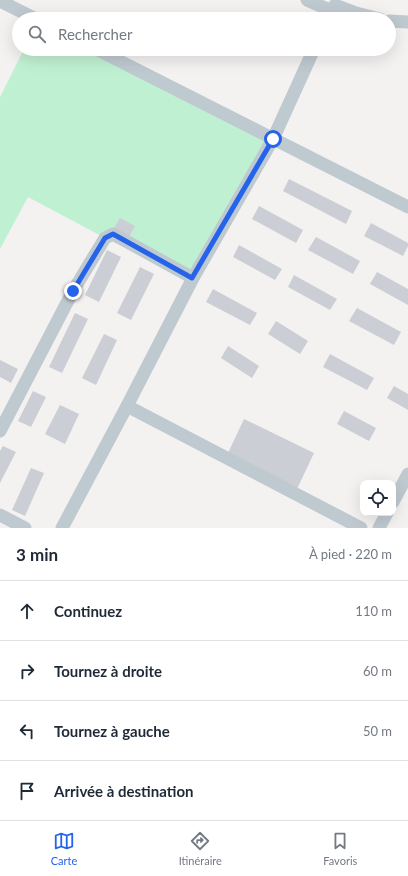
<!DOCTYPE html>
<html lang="fr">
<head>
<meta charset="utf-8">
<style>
  body { margin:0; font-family:Lato,sans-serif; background:#f6f6f7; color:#1f2937 }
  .controls { position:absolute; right:12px; bottom:12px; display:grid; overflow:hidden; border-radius:8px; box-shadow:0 4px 16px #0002 }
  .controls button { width:36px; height:36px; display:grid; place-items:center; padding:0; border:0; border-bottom:1px solid #e0e1e3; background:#fff; color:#1f2937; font:20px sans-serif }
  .stop { position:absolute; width:12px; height:12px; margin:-9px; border:3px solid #2563eb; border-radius:50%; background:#fff }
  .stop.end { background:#2563eb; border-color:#fff; box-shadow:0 1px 4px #0008 }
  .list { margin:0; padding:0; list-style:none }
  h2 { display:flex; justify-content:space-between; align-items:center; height:52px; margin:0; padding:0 16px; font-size:17px }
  h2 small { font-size:13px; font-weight:400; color:#747a83 }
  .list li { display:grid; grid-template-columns:26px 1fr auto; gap:12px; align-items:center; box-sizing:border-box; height:60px; padding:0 16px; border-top:1px solid #e0e1e3 }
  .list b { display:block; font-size:15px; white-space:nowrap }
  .list em { font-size:13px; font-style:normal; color:#747a83 }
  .icon { flex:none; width:22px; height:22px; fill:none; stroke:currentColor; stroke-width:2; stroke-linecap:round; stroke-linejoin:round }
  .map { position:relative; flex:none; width:408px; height:528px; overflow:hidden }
  .search { position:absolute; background:#fff; box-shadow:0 4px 16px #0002; left:12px; right:12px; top:12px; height:44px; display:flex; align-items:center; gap:10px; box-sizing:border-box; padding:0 14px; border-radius:22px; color:#747a83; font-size:15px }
  .sheet { height:292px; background:#fff }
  nav { display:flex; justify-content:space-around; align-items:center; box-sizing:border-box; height:56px; border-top:1px solid #e0e1e3; background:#fff; font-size:11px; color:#747a83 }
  nav a { display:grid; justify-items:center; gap:2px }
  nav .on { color:#2563eb }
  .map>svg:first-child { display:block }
  .green { fill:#c0f0d2 }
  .building { fill:#cbced4 }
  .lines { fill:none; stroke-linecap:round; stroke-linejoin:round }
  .minor { stroke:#bfc9d0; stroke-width:13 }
  .route { stroke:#2563eb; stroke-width:5 }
</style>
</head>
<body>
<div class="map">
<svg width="408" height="528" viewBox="0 0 408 528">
  <rect width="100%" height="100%" fill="#f4f1f1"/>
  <path class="green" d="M24,49H96L273,139L193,278L105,238L28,197L0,249V97Z"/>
  <g class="building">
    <path d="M289,179L352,211L346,224L283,191Z"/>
    <path d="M259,206L303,230L296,243L252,219Z"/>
    <path d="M120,218L135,226L129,237L114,228Z"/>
    <path d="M371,223L408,243V246L403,256L364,236Z"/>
    <path d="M316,237L360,261L353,274L308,250Z"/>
    <path d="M239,245L282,269L275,280L233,257Z"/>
    <path d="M107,250L121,257L99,302L85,295Z"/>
    <path d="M140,267L154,274L131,320L117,313Z"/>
    <path d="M377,272L408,289V305L370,284Z"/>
    <path d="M294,275L337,299L330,310L288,287Z"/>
    <path d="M213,289L257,313L250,325L206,302Z"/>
    <path d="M357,308L401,332L394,345L349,321Z"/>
    <path d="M75,313L88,319L62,373L49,367Z"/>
    <path d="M276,321L308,341L300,354L268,334Z"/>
    <path d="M104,334L117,340L96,385L82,378Z"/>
    <path d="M228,346L259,366L252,378L221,358Z"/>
    <path d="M330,354L374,378L367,390L323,367Z"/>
    <path d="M0,360L18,369L11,383L0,377Z"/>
    <path d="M394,386L408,394V410L387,398Z"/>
    <path d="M33,391L46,397L31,427L18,421Z"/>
    <path d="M60,405L79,414L65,444L45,434Z"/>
    <path d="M344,411L376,428L369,441L337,424Z"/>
    <path d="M244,419L314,453L297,489L227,455Z"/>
    <path d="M3,446L16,452L0,483V451Z"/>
    <path d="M31,468L44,473L25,516L12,510Z"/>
  </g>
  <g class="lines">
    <g class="minor">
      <path d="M307,0L332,11"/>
      <path d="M0,1L36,19"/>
      <path d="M335,5L356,13L380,19"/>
      <path d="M389,21L408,22"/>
      <path d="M96,49L408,207"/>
      <path d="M127,406L361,528"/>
      <path d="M0,431L73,291L105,238L113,234L193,278L273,139L314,49"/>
      <path d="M393,502L408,474"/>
      <path d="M0,515L25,528"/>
      <path d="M62,528L127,406L193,278"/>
      <path d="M379,528L387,513"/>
    </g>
  </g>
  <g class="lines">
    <path class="route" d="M73,291L105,238L113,234L192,278L273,139"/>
  </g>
</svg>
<div class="controls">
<button><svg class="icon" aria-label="locate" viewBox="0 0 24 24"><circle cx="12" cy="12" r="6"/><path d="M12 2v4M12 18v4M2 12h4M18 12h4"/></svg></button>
</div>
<div class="stop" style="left:273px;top:139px"></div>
<div class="stop end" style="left:73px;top:291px"></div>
<div class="search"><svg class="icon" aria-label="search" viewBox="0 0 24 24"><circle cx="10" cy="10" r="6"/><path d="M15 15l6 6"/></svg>Rechercher</div>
</div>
<section class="sheet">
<h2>3 min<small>À pied · 220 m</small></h2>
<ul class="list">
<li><svg class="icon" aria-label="ahead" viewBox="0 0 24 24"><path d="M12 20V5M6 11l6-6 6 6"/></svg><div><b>Continuez</b></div><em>110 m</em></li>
<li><svg class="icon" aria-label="right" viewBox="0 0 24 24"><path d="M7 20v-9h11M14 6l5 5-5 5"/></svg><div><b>Tournez à droite</b></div><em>60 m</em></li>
<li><svg class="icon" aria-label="left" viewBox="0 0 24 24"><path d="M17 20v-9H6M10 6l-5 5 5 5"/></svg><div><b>Tournez à gauche</b></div><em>50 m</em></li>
<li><svg class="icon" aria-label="arrive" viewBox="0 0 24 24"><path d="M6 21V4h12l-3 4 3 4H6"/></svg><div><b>Arrivée à destination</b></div></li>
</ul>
</section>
<nav>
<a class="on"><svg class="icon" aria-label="map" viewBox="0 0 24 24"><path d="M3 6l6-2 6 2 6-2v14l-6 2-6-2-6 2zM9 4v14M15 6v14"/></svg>Carte</a>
<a><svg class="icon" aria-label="directions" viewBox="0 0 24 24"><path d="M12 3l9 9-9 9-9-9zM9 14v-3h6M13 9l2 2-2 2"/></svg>Itinéraire</a>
<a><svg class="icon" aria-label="saved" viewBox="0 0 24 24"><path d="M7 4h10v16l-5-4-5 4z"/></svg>Favoris</a>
</nav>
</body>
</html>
